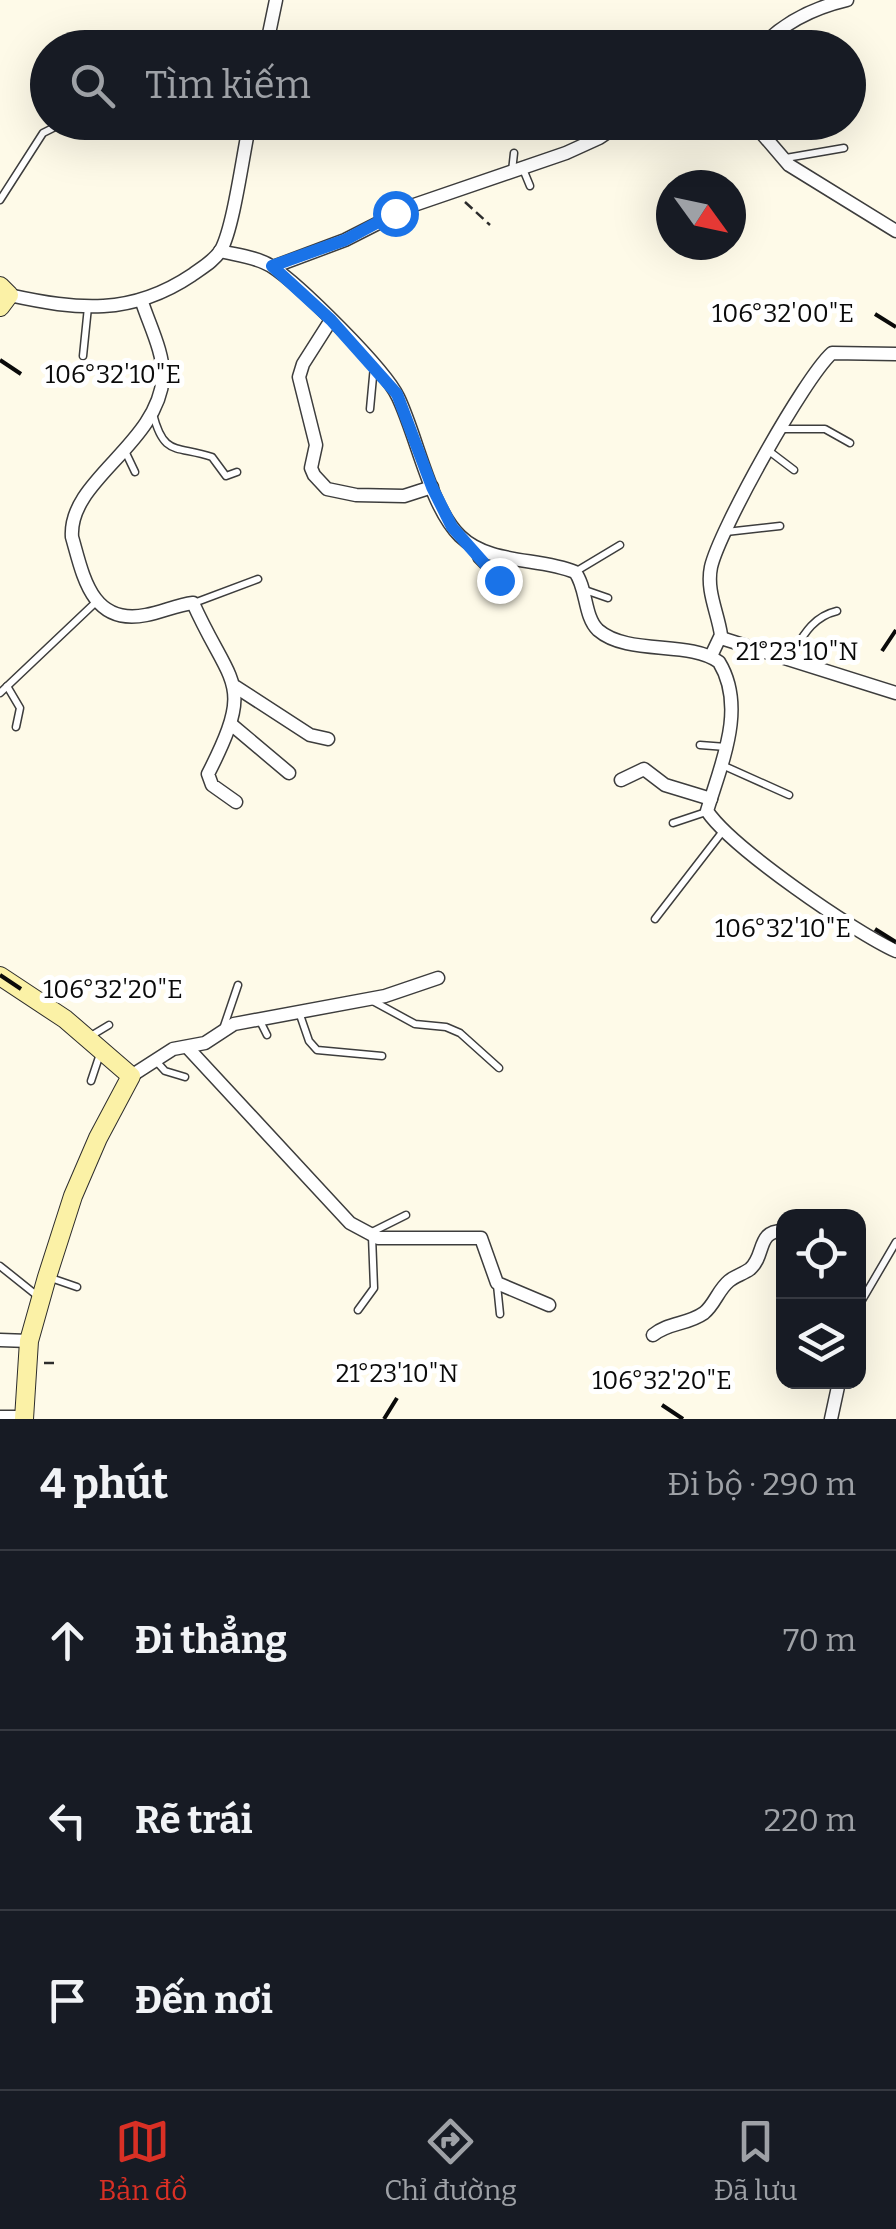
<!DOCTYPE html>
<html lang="vi">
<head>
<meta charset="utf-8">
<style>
  body { margin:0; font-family:Bitter,serif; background:#20242c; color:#f1f3f6 }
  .controls { position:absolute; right:30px; bottom:30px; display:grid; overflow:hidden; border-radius:20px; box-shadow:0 10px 40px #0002 }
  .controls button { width:90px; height:90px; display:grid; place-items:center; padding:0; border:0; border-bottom:2px solid #363941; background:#171b24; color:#f1f3f6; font:50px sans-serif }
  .compass { position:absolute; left:656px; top:170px; width:90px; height:90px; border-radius:50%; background:#171b24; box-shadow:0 10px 40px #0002; rotate:123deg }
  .stop { position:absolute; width:30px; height:30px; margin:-22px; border:8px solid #1a73e8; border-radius:50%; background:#fff }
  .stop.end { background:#1a73e8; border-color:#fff; box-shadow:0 2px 10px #0008 }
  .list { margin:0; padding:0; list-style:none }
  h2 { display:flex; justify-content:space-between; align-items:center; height:130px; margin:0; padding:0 40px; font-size:42px }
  h2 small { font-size:32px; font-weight:400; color:#9ea1a6 }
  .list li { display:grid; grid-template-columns:65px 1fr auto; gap:30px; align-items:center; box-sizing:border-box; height:180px; padding:0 40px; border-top:2px solid #363941 }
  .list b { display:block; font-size:38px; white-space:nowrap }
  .list em { font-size:32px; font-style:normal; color:#9ea1a6 }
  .icon { flex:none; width:55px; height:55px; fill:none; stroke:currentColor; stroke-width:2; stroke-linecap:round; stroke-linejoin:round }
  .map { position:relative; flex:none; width:896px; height:1419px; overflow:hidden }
  .search { position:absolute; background:#171b24; box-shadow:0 10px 40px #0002; left:30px; right:30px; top:30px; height:110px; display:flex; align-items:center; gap:25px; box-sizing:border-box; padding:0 35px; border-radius:55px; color:#9ea1a6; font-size:38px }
  .sheet { height:670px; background:#171b24 }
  nav { display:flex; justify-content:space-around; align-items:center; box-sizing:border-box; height:140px; border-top:2px solid #363941; background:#171b24; font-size:28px; color:#9ea1a6 }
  nav a { display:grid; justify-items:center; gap:5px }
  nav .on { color:#d93025 }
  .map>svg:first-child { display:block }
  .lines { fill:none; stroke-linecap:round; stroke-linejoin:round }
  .lane-casing { stroke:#3d3d3d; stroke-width:9 }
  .street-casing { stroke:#3d3d3d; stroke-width:15 }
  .secondary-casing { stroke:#2c2c2c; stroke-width:20 }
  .path { stroke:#2c2c2c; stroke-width:2.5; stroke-dasharray:10 5; stroke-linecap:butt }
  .lane { stroke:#fff; stroke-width:6 }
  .street { stroke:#fff; stroke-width:12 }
  .secondary { stroke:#fbf1a6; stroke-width:18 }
  .route { stroke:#1a73e8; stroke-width:12 }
  .ticks { fill:none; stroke:#0a0a0a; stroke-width:4 }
  .ticks-label { font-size:25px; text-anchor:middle; fill:#0a0a0a; stroke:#fff; stroke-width:10; stroke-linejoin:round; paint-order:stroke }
</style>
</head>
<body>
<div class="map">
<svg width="896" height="1419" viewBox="0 0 896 1419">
  <rect width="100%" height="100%" fill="#fefae8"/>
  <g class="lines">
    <g class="lane-casing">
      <g id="lane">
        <path d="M786,158L844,148"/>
        <path d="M523,169L530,186"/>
        <path d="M512,171L514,153"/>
        <path d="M0,200L43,133L63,123"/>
        <path d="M83,356L88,307"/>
        <path d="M370,409L374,366"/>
        <path d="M153,414C164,457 176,445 212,457L226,476L237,472"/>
        <path d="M781,429H825L850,443"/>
        <path d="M125,451L135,472"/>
        <path d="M769,451L794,470"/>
        <path d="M726,532L780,526"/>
        <path d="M472,547L477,559L499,581"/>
        <path d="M575,572L620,545"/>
        <path d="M585,590L608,598"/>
        <path d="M194,603L258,579"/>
        <path d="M788,660C802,638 811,617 837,611"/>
        <path d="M7,686L20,708L16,727"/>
        <path d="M0,693L96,602"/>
        <path d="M700,745L726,747"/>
        <path d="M722,765L789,795"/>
        <path d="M673,823L706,812"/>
        <path d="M655,919L723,831"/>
        <path d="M371,1000L415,1024L446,1027L460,1033L499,1068"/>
        <path d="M299,1012L309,1041L317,1050L382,1056"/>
        <path d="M259,1019L267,1035"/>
        <path d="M223,1029L238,985"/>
        <path d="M89,1037L109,1025"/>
        <path d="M156,1061L165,1071L185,1077"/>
        <path d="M91,1081L100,1054"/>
        <path d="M372,1232L406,1215"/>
        <path d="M0,1266L40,1298"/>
        <path d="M48,1277L77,1287"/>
        <path d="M497,1285L500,1314"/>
        <path d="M858,1307L896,1242"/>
        <path d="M358,1310L374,1288L372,1236"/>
      </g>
    </g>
    <g class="street-casing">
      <g id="street">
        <path d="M266,48L276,0"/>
        <path d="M760,48C784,22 813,8 847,0"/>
        <path d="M752,122L789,165L896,231"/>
        <path d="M220,251C236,255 257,257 271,266C299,284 385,369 398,397C417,436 430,507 460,536C490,565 539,557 575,572C587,588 584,617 598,630C628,656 689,640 719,662C747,708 721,764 707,811C732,848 854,932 896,951"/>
        <path d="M273,267L345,240L414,205L566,153L599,138L623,122"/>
        <path d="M9,295C78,310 131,316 192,275C203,267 214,261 221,250C234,226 243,153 250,122"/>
        <path d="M142,302C149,324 164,353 163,377C158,445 68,480 72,537C83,575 91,626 146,615C162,612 177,605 193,603C231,688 256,680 208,774L212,785L236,802"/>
        <path d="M331,320L303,364L299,377L316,445L311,468L314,475L327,489L356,495L404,496L432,487"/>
        <path d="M721,638L896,693"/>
        <path d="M711,656L721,635C718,613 706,591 711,567C719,531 804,378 832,353L896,354"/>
        <path d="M236,687L310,735L328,739"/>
        <path d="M232,725L289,773"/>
        <path d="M621,780L644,769L665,785L711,799"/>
        <path d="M187,1047L350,1223L378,1238H481L497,1283L549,1305"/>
        <path d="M131,1076L173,1049L205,1043L234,1024L385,996L438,978"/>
        <path d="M653,1335C669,1322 687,1325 704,1313C715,1304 718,1290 729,1281C735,1276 743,1274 750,1269C766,1255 756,1230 784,1231"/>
        <path d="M0,1340L29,1341"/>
        <path d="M0,1417H25"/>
        <path d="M831,1419L839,1382"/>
      </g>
    </g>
    <g class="secondary-casing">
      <g id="secondary">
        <path d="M0,286L9,295L0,307"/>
        <path d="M0,976L65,1019L131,1076L98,1138L73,1196L47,1277L29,1341L24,1419"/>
      </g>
    </g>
    <g class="path">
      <path d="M465,202L490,225"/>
      <path d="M44,1363H58"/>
    </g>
    <use href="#lane" class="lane"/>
    <use href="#street" class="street"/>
    <use href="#secondary" class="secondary"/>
  </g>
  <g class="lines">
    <path class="route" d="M395,213L345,240L272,266L331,320L397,394L432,487L452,527L499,580"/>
  </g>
  <path class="ticks" d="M875,314L896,327M0,360L21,374M882,651L896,630M875,929L896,942M0,975L21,989M662,1405L683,1419M384,1419L397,1398"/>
  <g class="ticks-label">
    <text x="783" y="322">106°32'00"E</text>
    <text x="113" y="383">106°32'10"E</text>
    <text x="797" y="660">21°23'10"N</text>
    <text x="783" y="937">106°32'10"E</text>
    <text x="113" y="998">106°32'20"E</text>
    <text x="397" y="1382">21°23'10"N</text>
    <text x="662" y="1389">106°32'20"E</text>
  </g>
</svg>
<div class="controls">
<button><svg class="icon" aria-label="locate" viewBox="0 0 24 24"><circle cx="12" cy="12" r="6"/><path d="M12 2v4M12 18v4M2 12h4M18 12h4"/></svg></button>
<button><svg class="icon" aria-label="layers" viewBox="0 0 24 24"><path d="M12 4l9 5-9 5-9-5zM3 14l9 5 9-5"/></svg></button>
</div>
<svg class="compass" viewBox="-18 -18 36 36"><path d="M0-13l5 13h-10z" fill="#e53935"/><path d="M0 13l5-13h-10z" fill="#9ea1a6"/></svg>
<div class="stop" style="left:395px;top:213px"></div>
<div class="stop end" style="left:499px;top:580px"></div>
<div class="search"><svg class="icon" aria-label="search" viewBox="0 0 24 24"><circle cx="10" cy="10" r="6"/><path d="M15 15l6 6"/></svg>Tìm kiếm</div>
</div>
<section class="sheet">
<h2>4 phút<small>Đi bộ · 290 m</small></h2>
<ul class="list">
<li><svg class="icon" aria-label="ahead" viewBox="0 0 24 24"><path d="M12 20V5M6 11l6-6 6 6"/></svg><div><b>Đi thẳng</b></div><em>70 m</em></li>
<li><svg class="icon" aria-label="left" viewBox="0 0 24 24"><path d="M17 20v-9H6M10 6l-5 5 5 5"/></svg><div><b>Rẽ trái</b></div><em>220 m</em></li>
<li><svg class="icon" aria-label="arrive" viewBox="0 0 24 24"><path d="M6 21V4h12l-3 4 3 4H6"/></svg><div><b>Đến nơi</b></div></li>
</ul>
</section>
<nav>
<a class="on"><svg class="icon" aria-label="map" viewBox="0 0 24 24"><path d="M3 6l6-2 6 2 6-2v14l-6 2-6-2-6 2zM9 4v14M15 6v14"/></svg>Bản đồ</a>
<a><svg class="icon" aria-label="directions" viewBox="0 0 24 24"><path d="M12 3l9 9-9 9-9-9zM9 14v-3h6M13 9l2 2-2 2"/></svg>Chỉ đường</a>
<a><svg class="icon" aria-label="saved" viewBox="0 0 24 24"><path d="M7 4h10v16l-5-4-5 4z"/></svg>Đã lưu</a>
</nav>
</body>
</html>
